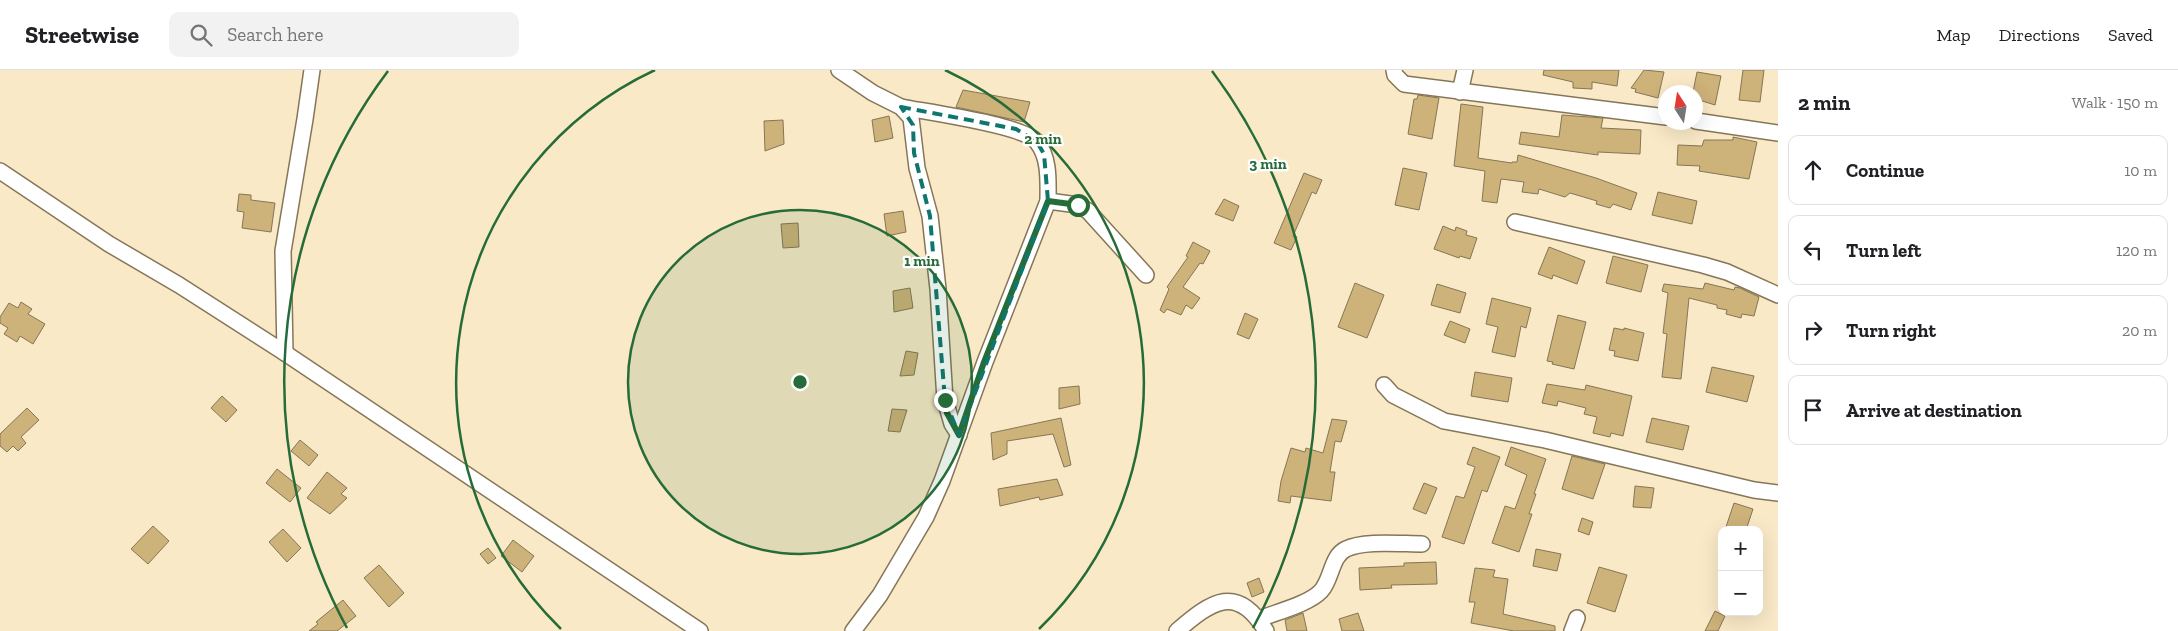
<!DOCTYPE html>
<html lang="en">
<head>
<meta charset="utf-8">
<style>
  body { margin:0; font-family:"Zilla Slab",serif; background:#f2f2f2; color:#202124 }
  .controls { position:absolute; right:15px; bottom:15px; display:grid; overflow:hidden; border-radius:10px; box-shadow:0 5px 20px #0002 }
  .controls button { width:45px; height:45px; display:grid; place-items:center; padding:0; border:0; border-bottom:1px solid #e0e0e0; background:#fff; color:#202124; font:25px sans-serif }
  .compass { position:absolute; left:1658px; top:15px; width:45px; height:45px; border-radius:50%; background:#fff; box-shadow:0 5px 20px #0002; rotate:348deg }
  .stop { position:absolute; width:15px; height:15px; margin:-11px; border:4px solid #266c38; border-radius:50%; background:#fff }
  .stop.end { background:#266c38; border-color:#fff; box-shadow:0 1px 5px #0008 }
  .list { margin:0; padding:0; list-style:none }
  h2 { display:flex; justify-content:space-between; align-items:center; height:65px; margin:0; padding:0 20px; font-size:21px }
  h2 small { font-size:16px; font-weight:400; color:#757577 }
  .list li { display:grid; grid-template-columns:32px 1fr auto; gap:15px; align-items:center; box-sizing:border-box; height:70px; margin:0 10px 10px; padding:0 10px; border:1px solid #e0e0e0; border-radius:10px }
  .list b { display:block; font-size:19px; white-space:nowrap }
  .list em { font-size:16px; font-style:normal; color:#757577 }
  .icon { flex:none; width:28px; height:28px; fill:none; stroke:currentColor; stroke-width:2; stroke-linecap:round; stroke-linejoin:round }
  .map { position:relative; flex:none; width:1778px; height:561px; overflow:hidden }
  header { display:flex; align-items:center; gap:30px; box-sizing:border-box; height:70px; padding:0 25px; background:#fff; border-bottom:1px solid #e0e0e0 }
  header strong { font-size:24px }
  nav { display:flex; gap:28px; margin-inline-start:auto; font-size:18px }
  .search { width:350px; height:45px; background:#f2f2f2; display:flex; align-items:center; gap:12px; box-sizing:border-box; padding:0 18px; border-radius:10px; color:#757577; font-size:19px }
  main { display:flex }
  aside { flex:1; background:#fff }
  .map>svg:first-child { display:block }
  .building { fill:#cdb279; stroke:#847657 }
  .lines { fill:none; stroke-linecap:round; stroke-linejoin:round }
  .minor-casing { stroke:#857658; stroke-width:18 }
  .minor { stroke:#fff; stroke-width:15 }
  .route { stroke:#266c38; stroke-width:6 }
  .marked { fill:none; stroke:#0f766e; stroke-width:4; stroke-dasharray:10 6; stroke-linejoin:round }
  .ring { fill:none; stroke:#266c38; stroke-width:2.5 }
  .centre { fill:#266c38; stroke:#fff; stroke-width:2.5 }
  .ring-label { font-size:15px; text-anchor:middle; font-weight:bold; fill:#266c38; stroke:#fff; stroke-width:4.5; stroke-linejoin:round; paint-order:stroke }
</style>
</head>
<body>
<header>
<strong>Streetwise</strong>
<div class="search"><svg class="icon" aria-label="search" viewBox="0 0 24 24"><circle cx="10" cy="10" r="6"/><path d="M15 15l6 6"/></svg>Search here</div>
<nav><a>Map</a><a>Directions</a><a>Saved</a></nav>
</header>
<main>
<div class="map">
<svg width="1778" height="561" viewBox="0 0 1778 561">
  <rect width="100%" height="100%" fill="#f9e9c7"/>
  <g class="building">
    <path d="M1544,0H1619L1617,16L1592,12V19L1573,18V12L1543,5Z"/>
    <path d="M1644,0L1664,2L1658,28L1635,22L1636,19L1631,18Z"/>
    <path d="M1743,0H1764L1760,32L1739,30Z"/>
    <path d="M1697,2L1721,6L1715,35L1696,29V22H1693Z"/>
    <path d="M963,20L1030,32L1024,52L956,37Z"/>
    <path d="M1418,25L1439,28L1432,69L1408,64L1414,29H1417Z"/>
    <path d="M1461,34L1483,37L1478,88L1512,93V92H1517L1518,85L1596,108L1637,123L1631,140L1613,134L1610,138L1596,134L1597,131L1570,123L1565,127L1539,119L1538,124L1522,122L1524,112L1501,109L1497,133L1482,131L1485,101L1454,96Z"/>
    <path d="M1562,45L1603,48L1601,58L1641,60L1640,84L1598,82V85L1519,74L1521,62L1559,67Z"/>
    <path d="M889,46L893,68L875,72L872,50Z"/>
    <path d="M783,50L784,74L765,81L764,51Z"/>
    <path d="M1733,67L1757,72L1749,109L1699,101L1700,96L1677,95L1678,75L1702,76L1704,70H1733Z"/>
    <path d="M1403,98L1427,103L1419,140L1395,135Z"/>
    <path d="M1304,103L1322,110L1316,124L1312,122L1293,166L1297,167L1291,180L1274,173Z"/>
    <path d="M1658,122L1697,131L1692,154L1652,145Z"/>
    <path d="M239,124L251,125V130L275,133L271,162L242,158L244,142L237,141Z"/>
    <path d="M1224,129L1239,136L1233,151L1215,144Z"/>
    <path d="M903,141L906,162L887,166L884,144Z"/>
    <path d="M798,153L799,177L783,178L781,154Z"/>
    <path d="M1443,156L1455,161L1456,157L1467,161L1466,165L1477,168L1470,189L1460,186L1459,188L1434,179Z"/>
    <path d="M1193,172L1210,181L1203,194L1200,193L1183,217L1200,228L1192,239L1186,235L1181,245L1167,239L1164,243L1160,240L1169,219L1167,217L1188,187L1186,186Z"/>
    <path d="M1549,177L1585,191L1577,214L1553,205L1552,209L1538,204Z"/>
    <path d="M1613,186L1648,195L1641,222L1606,213Z"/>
    <path d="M1355,213L1384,225L1367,268L1338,257Z"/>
    <path d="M1705,213L1734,220L1735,217L1740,218L1759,227L1754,246L1742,244L1741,248L1726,244L1727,240L1717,238V235L1689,228L1681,309L1662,307L1667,264L1663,263L1668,223L1662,221L1664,214L1703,219Z"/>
    <path d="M1437,214L1466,223L1460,243L1431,235Z"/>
    <path d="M910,218L913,238L894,242L893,221Z"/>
    <path d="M1492,228L1531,238L1526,258L1521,256L1515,287L1492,282L1498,257L1486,254Z"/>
    <path d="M21,232L32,239L28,244L45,254L33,274L20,266L17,272L4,264L8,258L0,253V247L9,233L18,238Z"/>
    <path d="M1245,243L1258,249L1249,269L1237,264Z"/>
    <path d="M1558,245L1586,252L1574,299L1552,294L1553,292L1547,291Z"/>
    <path d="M1450,251L1470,259L1465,273L1444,265Z"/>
    <path d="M1614,258L1624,260V258L1644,263L1638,291L1614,286L1615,281L1609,280Z"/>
    <path d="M906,281L918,283L914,305L900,306Z"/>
    <path d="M1712,297L1754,306L1747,332L1706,322Z"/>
    <path d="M1475,302L1512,308L1508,332L1471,326Z"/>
    <path d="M1547,314L1585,320L1586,315L1632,326L1623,366L1611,363L1610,367L1593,363L1597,347L1584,344L1586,338L1558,331L1557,336L1542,333Z"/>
    <path d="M1079,316L1080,334L1059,339V318Z"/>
    <path d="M222,326L237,340L226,352L211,338Z"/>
    <path d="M27,338L39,350L21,367L26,373L18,381L13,376L7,382L0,376V364Z"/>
    <path d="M892,339L907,340L900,362L888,361Z"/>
    <path d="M1061,348L1071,395L1064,397L1053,364L1007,371V384L993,390L991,363Z"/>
    <path d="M1652,348L1689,356L1683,380L1646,372Z"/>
    <path d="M1332,349L1347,351L1341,372L1335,371L1330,402H1335L1331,431L1291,426L1290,433L1278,431L1281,411L1291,378L1305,382L1306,378L1323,383Z"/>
    <path d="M300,370L318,385L309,396L291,381Z"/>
    <path d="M1473,377L1500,387L1487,422L1482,420L1464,474L1442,467L1456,426L1464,428L1475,397L1467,394Z"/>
    <path d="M1511,377L1546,389L1534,424H1536L1529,444H1532L1519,482L1492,473L1505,436L1515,439L1527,405L1505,395Z"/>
    <path d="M1572,386L1605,394L1593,429L1562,419Z"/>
    <path d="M277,399L301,418L290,432L266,413Z"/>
    <path d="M327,402L347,418L341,424L347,428L330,444L307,428Z"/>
    <path d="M1057,409L1063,425L1040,430L1039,427L1000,436L998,419Z"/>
    <path d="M1424,413L1437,418L1426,444L1413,439Z"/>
    <path d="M1635,416L1654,418L1651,438L1633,437Z"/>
    <path d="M1734,433L1753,439L1746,460H1725Z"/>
    <path d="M1582,448L1593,452L1589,465L1578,461Z"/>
    <path d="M153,456L169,471L148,494L131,479Z"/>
    <path d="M283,459L301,478L287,492L269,472Z"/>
    <path d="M513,470L534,486L522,502L501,486Z"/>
    <path d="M488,478L496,488L488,494L480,484Z"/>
    <path d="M1536,479L1561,484L1557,501L1533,496Z"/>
    <path d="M1436,492L1437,514L1391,515L1392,518L1360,520L1359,498L1404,496V493Z"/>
    <path d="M379,495L404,523L389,537L364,508Z"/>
    <path d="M1599,497L1627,505L1615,542L1587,533Z"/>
    <path d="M1475,498L1495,500L1493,507L1508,509L1503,544L1555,556V561H1514L1471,553L1475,532H1469Z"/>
    <path d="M1259,508L1264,522L1252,527L1247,513Z"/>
    <path d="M343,530L356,546L337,561H309L318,554L316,552Z"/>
    <path d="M1715,541L1725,546L1718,561H1705Z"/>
    <path d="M1303,543L1307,561H1287L1285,550Z"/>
    <path d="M1358,543L1364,561H1342L1339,549Z"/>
  </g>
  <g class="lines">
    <g class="minor-casing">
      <g id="minor">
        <path d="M839,0L873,23L901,37L911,48L917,98L930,146L938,219L945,330L952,354L959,365"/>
        <path d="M1394,0L1395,5L1404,14L1666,47"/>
        <path d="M1460,22L1465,0"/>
        <path d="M1696,51L1778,63"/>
        <path d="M0,101L109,174L179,215L285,283L700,561"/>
        <path d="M1048,131L1078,135L1088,141L1146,205"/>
        <path d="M1515,152L1703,195L1727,202L1778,225"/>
        <path d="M285,283L283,181L305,49L312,0"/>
        <path d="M1384,315L1393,325L1444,351L1545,370L1754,420L1778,423"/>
        <path d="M1259,549C1277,542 1309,534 1321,521C1332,509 1331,486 1346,479C1364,470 1401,474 1422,474"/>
        <path d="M853,561L880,525L926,447L942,411L985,292L1048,131C1048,112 1050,88 1037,72C1024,55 926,42 901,37"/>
        <path d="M1177,561C1212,531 1237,513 1266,561"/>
        <path d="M1572,561L1577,548"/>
      </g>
    </g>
    <use href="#minor" class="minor"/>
  </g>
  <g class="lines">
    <path class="route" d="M945,330L947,343L959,365L984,292L1048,131L1078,135"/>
  </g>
  <path class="marked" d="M901,37L1016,59L1037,72L1044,84L1048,131L959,365L945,330L930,146L914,83L913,55Z"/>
  <circle cx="800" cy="312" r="172" fill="#266c38" fill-opacity=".12"/>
  <g class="ring">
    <circle cx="800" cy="312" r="172"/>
    <path d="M561 559A344 344 0 0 1 655 0M945 0A344 344 0 0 1 1039 559"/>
    <path d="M347 558A516 516 0 0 1 388 1M1212 1A516 516 0 0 1 1253 558"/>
  </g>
  <circle cx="800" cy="312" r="8" class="centre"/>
  <g class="ring-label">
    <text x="1043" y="74">2 min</text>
    <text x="1268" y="99">3 min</text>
    <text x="922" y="196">1 min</text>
  </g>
</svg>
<div class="controls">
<button>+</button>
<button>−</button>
</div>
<svg class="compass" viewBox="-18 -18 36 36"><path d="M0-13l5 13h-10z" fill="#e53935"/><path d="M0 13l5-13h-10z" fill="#757577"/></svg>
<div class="stop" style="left:1078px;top:135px"></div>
<div class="stop end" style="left:945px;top:330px"></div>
</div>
<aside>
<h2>2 min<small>Walk · 150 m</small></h2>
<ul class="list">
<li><svg class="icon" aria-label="ahead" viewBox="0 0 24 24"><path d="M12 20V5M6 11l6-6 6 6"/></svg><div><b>Continue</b></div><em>10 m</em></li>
<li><svg class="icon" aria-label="left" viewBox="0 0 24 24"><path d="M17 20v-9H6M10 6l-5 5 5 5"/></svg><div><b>Turn left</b></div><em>120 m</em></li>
<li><svg class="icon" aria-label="right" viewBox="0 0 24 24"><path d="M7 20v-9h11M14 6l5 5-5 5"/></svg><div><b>Turn right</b></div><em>20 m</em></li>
<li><svg class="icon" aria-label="arrive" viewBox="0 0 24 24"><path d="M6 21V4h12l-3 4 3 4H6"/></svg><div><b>Arrive at destination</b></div></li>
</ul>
</aside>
</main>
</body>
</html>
